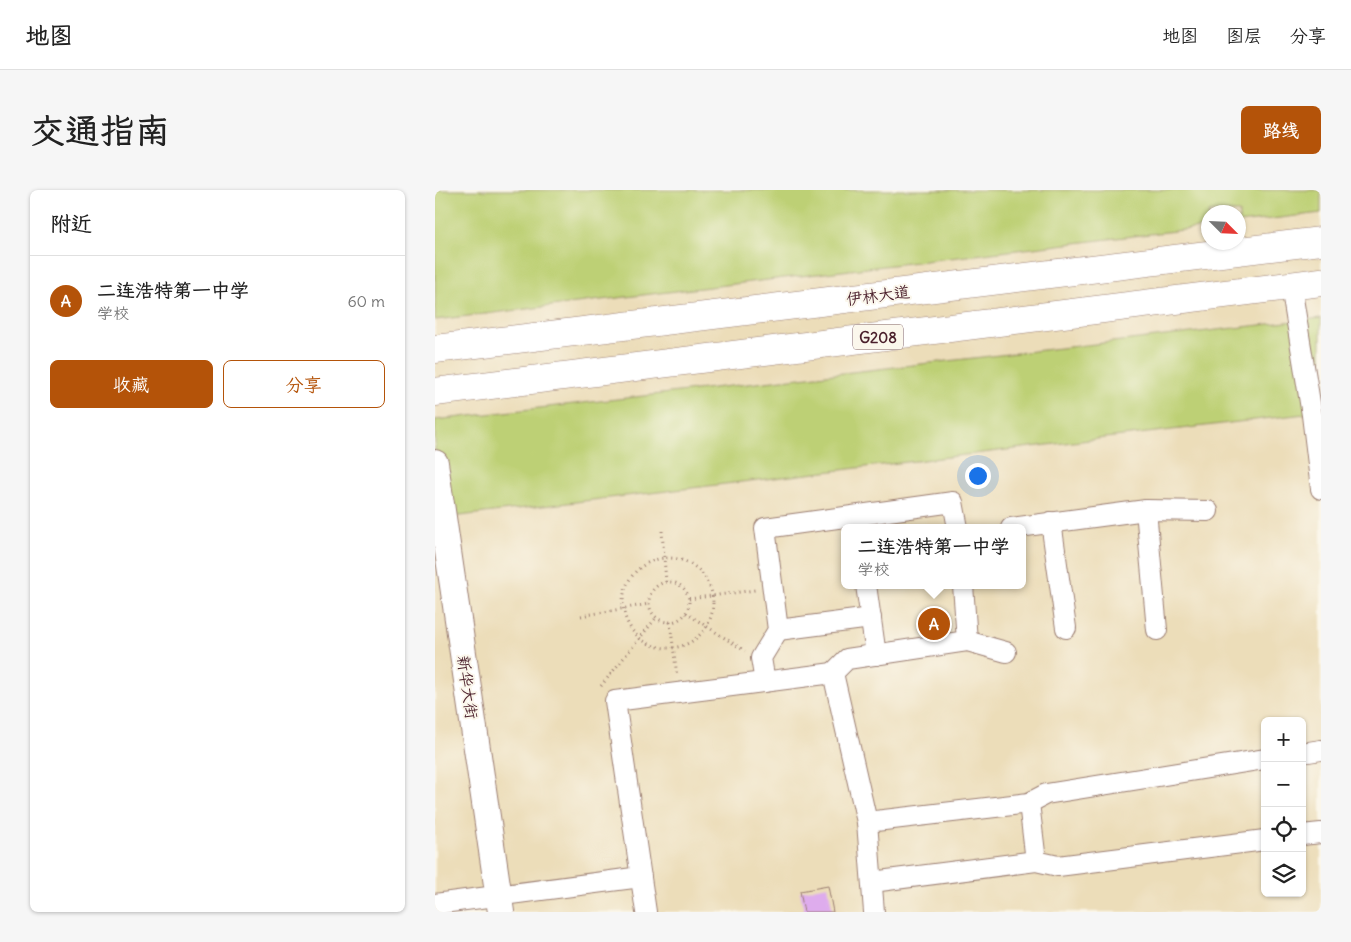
<!DOCTYPE html>
<html lang="zh">
<head>
<meta charset="utf-8">
<style>
  body { margin:0; font-family:Delius,"LXGW WenKai TC",sans-serif; background:#f6f6f6; color:#222 }
  .controls { position:absolute; right:15px; bottom:15px; display:grid; overflow:hidden; border-radius:8px; box-shadow:0 1px 4px #0004 }
  .controls button { width:45px; height:45px; display:grid; place-items:center; padding:0; border:0; border-bottom:1px solid #e0e0e0; background:#fff; color:#222; font:25px sans-serif }
  .compass { position:absolute; left:766px; top:15px; width:45px; height:45px; border-radius:50%; background:#fff; box-shadow:0 1px 4px #0004; rotate:114deg }
  .you { position:absolute; left:542px; top:285px; width:18px; height:18px; margin:-12px; border:4px solid #fff; border-radius:50%; background:#1a73e8; box-shadow:0 0 0 8px #1a73e833 }
  .badge { display:grid; place-items:center; width:32px; height:32px; border-radius:50%; background:#b45309; color:#fff; font-size:16px; font-weight:700 }
  .pin { position:absolute; translate:-50% -50%; border:2px solid #fff; box-shadow:0 1px 5px #0006 }
  .popup { position:absolute; left:406px; top:334px; width:185px; height:65px; box-sizing:border-box; display:grid; place-content:center; border-radius:8px; background:#fff; filter:drop-shadow(0 1px 4px #0005); font-size:16px; white-space:nowrap; color:#767676 }
  .popup b { font-size:19px; color:#222 }
  .popup::after { content:''; position:absolute; left:50%; top:100%; margin-left:-10px; border:10px solid transparent; border-top-color:#fff }
  .list { margin:0; padding:0; list-style:none }
  h2 { display:flex; justify-content:space-between; align-items:center; height:65px; margin:0; padding:0 20px; font-size:21px }
  h2 small { font-size:16px; font-weight:400; color:#767676 }
  .list li { display:grid; grid-template-columns:32px 1fr auto; gap:15px; align-items:center; box-sizing:border-box; height:90px; padding:0 20px; border-top:1px solid #e0e0e0 }
  .list b { display:block; font-size:19px; white-space:nowrap }
  .list p { margin:0; font-size:16px; white-space:nowrap; color:#767676 }
  .list em { font-size:16px; font-style:normal; color:#767676 }
  .actions { display:flex; gap:10px; padding:15px 20px }
  .actions a { flex:1; padding:11px 0; border:1px solid #b45309; border-radius:8px; text-align:center; font-size:18px; color:#b45309 }
  .actions .main { background:#b45309; color:#fff }
  .icon { flex:none; width:28px; height:28px; fill:none; stroke:currentColor; stroke-width:2; stroke-linecap:round; stroke-linejoin:round }
  .map { position:relative; flex:none; width:886px; height:722px; overflow:hidden; border-radius:8px }
  header { display:flex; align-items:center; gap:30px; box-sizing:border-box; height:70px; padding:0 25px; background:#fff; border-bottom:1px solid #e0e0e0 }
  header strong { font-size:24px }
  nav { display:flex; gap:28px; margin-inline-start:auto; font-size:18px }
  .intro { display:flex; align-items:center; justify-content:space-between; box-sizing:border-box; height:120px; padding:0 30px }
  h1 { margin:0; font-size:35px }
  .button { padding:12px 22px; border-radius:8px; background:#b45309; color:#fff; font-size:18px; font-weight:700 }
  main { display:flex; gap:30px; padding:0 30px }
  aside { flex:1; background:#fff; border-radius:8px; box-shadow:0 1px 4px #0004 }
  .map>svg:first-child { display:block }
  .green { fill:#bdd074; stroke:#847850 }
  .building { fill:#deaced }
  .lines { fill:none; stroke-linecap:round; stroke-linejoin:round }
  .minor-casing { stroke:#9b7e72; stroke-width:22 }
  .major-casing { stroke:#9b7e72; stroke-width:28 }
  .highway-casing { stroke:#9b7e72; stroke-width:29 }
  .path { stroke:#9b7e72; stroke-width:3; stroke-dasharray:1 4; stroke-linecap:butt }
  .minor { stroke:#fff; stroke-width:20 }
  .major { stroke:#fff; stroke-width:26 }
  .highway { stroke:#fff; stroke-width:28 }
  .labels { text-anchor:middle; dominant-baseline:central; stroke-width:4; stroke-linejoin:round; paint-order:stroke }
  .shield { fill:#fbf7ec; stroke:#7f6065; stroke-width:1 }
  .shield-label { font-size:15px; font-weight:bold; fill:#4a1f2b }
  .street-label { font-size:16px; fill:#4a1f2b; stroke:#fbf7ec }
</style>
</head>
<body>
<header>
<strong>地图</strong>
<nav><a>地图</a><a>图层</a><a>分享</a></nav>
</header>
<div class="intro"><h1>交通指南</h1><a class="button">路线</a></div>
<main>
<aside>
<h2>附近<small></small></h2>
<ul class="list">
<li><span class="badge">A</span><div><b>二连浩特第一中学</b><p>学校</p></div><em>60 m</em></li>
</ul>
<div class="actions"><a class="main">收藏</a><a>分享</a></div>
</aside>
<div class="map">
<svg width="886" height="722" viewBox="0 0 886 722">
  <rect width="100%" height="100%" fill="#fbf7ec"/>
  <filter id="ink" filterUnits="userSpaceOnUse"><feTurbulence type="fractalNoise" baseFrequency=".02" numOctaves="2"/><feDisplacementMap in="SourceGraphic" scale="10" xChannelSelector="R" yChannelSelector="G"/><feConvolveMatrix kernelMatrix="1 2 1 2 8 2 1 2 1" color-interpolation-filters="sRGB"/></filter>
  <filter id="wash" filterUnits="userSpaceOnUse"><feTurbulence type="fractalNoise" baseFrequency=".0096" numOctaves="4" result="noise"/><feDisplacementMap in="SourceGraphic" scale="20" xChannelSelector="R" yChannelSelector="G"/><feGaussianBlur stdDeviation="1.12" result="paint"/><feColorMatrix in="noise" values="0 0 0 0 0 0 0 0 0 0 0 0 0 0 0 0 0 1.4 0 .05"/><feComposite in="paint" operator="in"/></filter>
  <g filter="url(#wash)">
    <rect width="100%" height="100%" fill="#ecddb9"/>
    <g class="green">
      <path d="M0,0H886V23L804,33V22H774L773,37L0,130Z"/>
      <path d="M886,128V222L0,329V230Z"/>
    </g>
    <g id="blocks">
      <path class="building" d="M393,696L398,722H369L365,701Z"/>
    </g>
  </g>
  <g filter="url(#ink)">
    <use href="#blocks" fill-opacity="0" stroke="#9b7e72" stroke-width="1"/>
    <g class="lines">
      <g class="minor-casing">
        <g id="minor">
          <path d="M856,96L877,225L886,299"/>
          <path d="M711,320L722,440"/>
          <path d="M616,332L631,438"/>
          <path d="M576,338L711,320L773,321"/>
          <path d="M431,395L441,465"/>
          <path d="M528,395L532,451"/>
          <path d="M343,440L436,428"/>
          <path d="M398,483L412,469L532,451L571,462"/>
          <path d="M330,492L326,468L343,440L330,338L518,312L523,338"/>
          <path d="M867,563L886,560"/>
          <path d="M594,613L601,671"/>
          <path d="M432,632L594,613L611,604L830,569"/>
          <path d="M867,645L886,643"/>
          <path d="M437,692L601,671L623,676L830,650"/>
          <path d="M0,714L206,687"/>
          <path d="M211,722L180,511L398,483L432,632L439,722"/>
        </g>
      </g>
      <g class="major-casing">
        <path id="major" d="M0,273L66,722"/>
      </g>
      <g class="highway-casing">
        <g id="highway">
          <path d="M0,159L886,51"/>
          <path d="M0,202L886,92"/>
        </g>
      </g>
      <g class="path">
        <path d="M227,341L231,392"/>
        <circle cx="233" cy="413" r="45"/>
        <circle cx="234" cy="412" r="20"/>
        <path d="M254,409L320,400"/>
        <path d="M251,423L310,461"/>
        <path d="M146,426L214,414"/>
        <path d="M235,432L242,486"/>
        <path d="M166,496L221,428"/>
      </g>
      <use href="#minor" class="minor"/>
      <use href="#major" class="major"/>
      <use href="#highway" class="highway"/>
    </g>
  </g>
  <g class="labels">
    <rect class="shield" x="418" y="134.5" width="50" height="25" rx="4"/>
    <g class="shield-label">
      <text x="443" y="147">G208</text>
    </g>
    <g class="street-label">
      <text transform="translate(443 105) rotate(-7)">伊林大道</text>
      <text transform="translate(33 497) rotate(82)">新华大街</text>
    </g>
  </g>
</svg>
<div class="controls">
<button>+</button>
<button>−</button>
<button><svg class="icon" aria-label="locate" viewBox="0 0 24 24"><circle cx="12" cy="12" r="6"/><path d="M12 2v4M12 18v4M2 12h4M18 12h4"/></svg></button>
<button><svg class="icon" aria-label="layers" viewBox="0 0 24 24"><path d="M12 4l9 5-9 5-9-5zM3 14l9 5 9-5"/></svg></button>
</div>
<svg class="compass" viewBox="-18 -18 36 36"><path d="M0-13l5 13h-10z" fill="#e53935"/><path d="M0 13l5-13h-10z" fill="#767676"/></svg>
<div class="you"></div>
<div class="pin badge" style="left:499px;top:434px">A</div>
<div class="popup"><b>二连浩特第一中学</b>学校</div>
</div>
</main>
</body>
</html>
